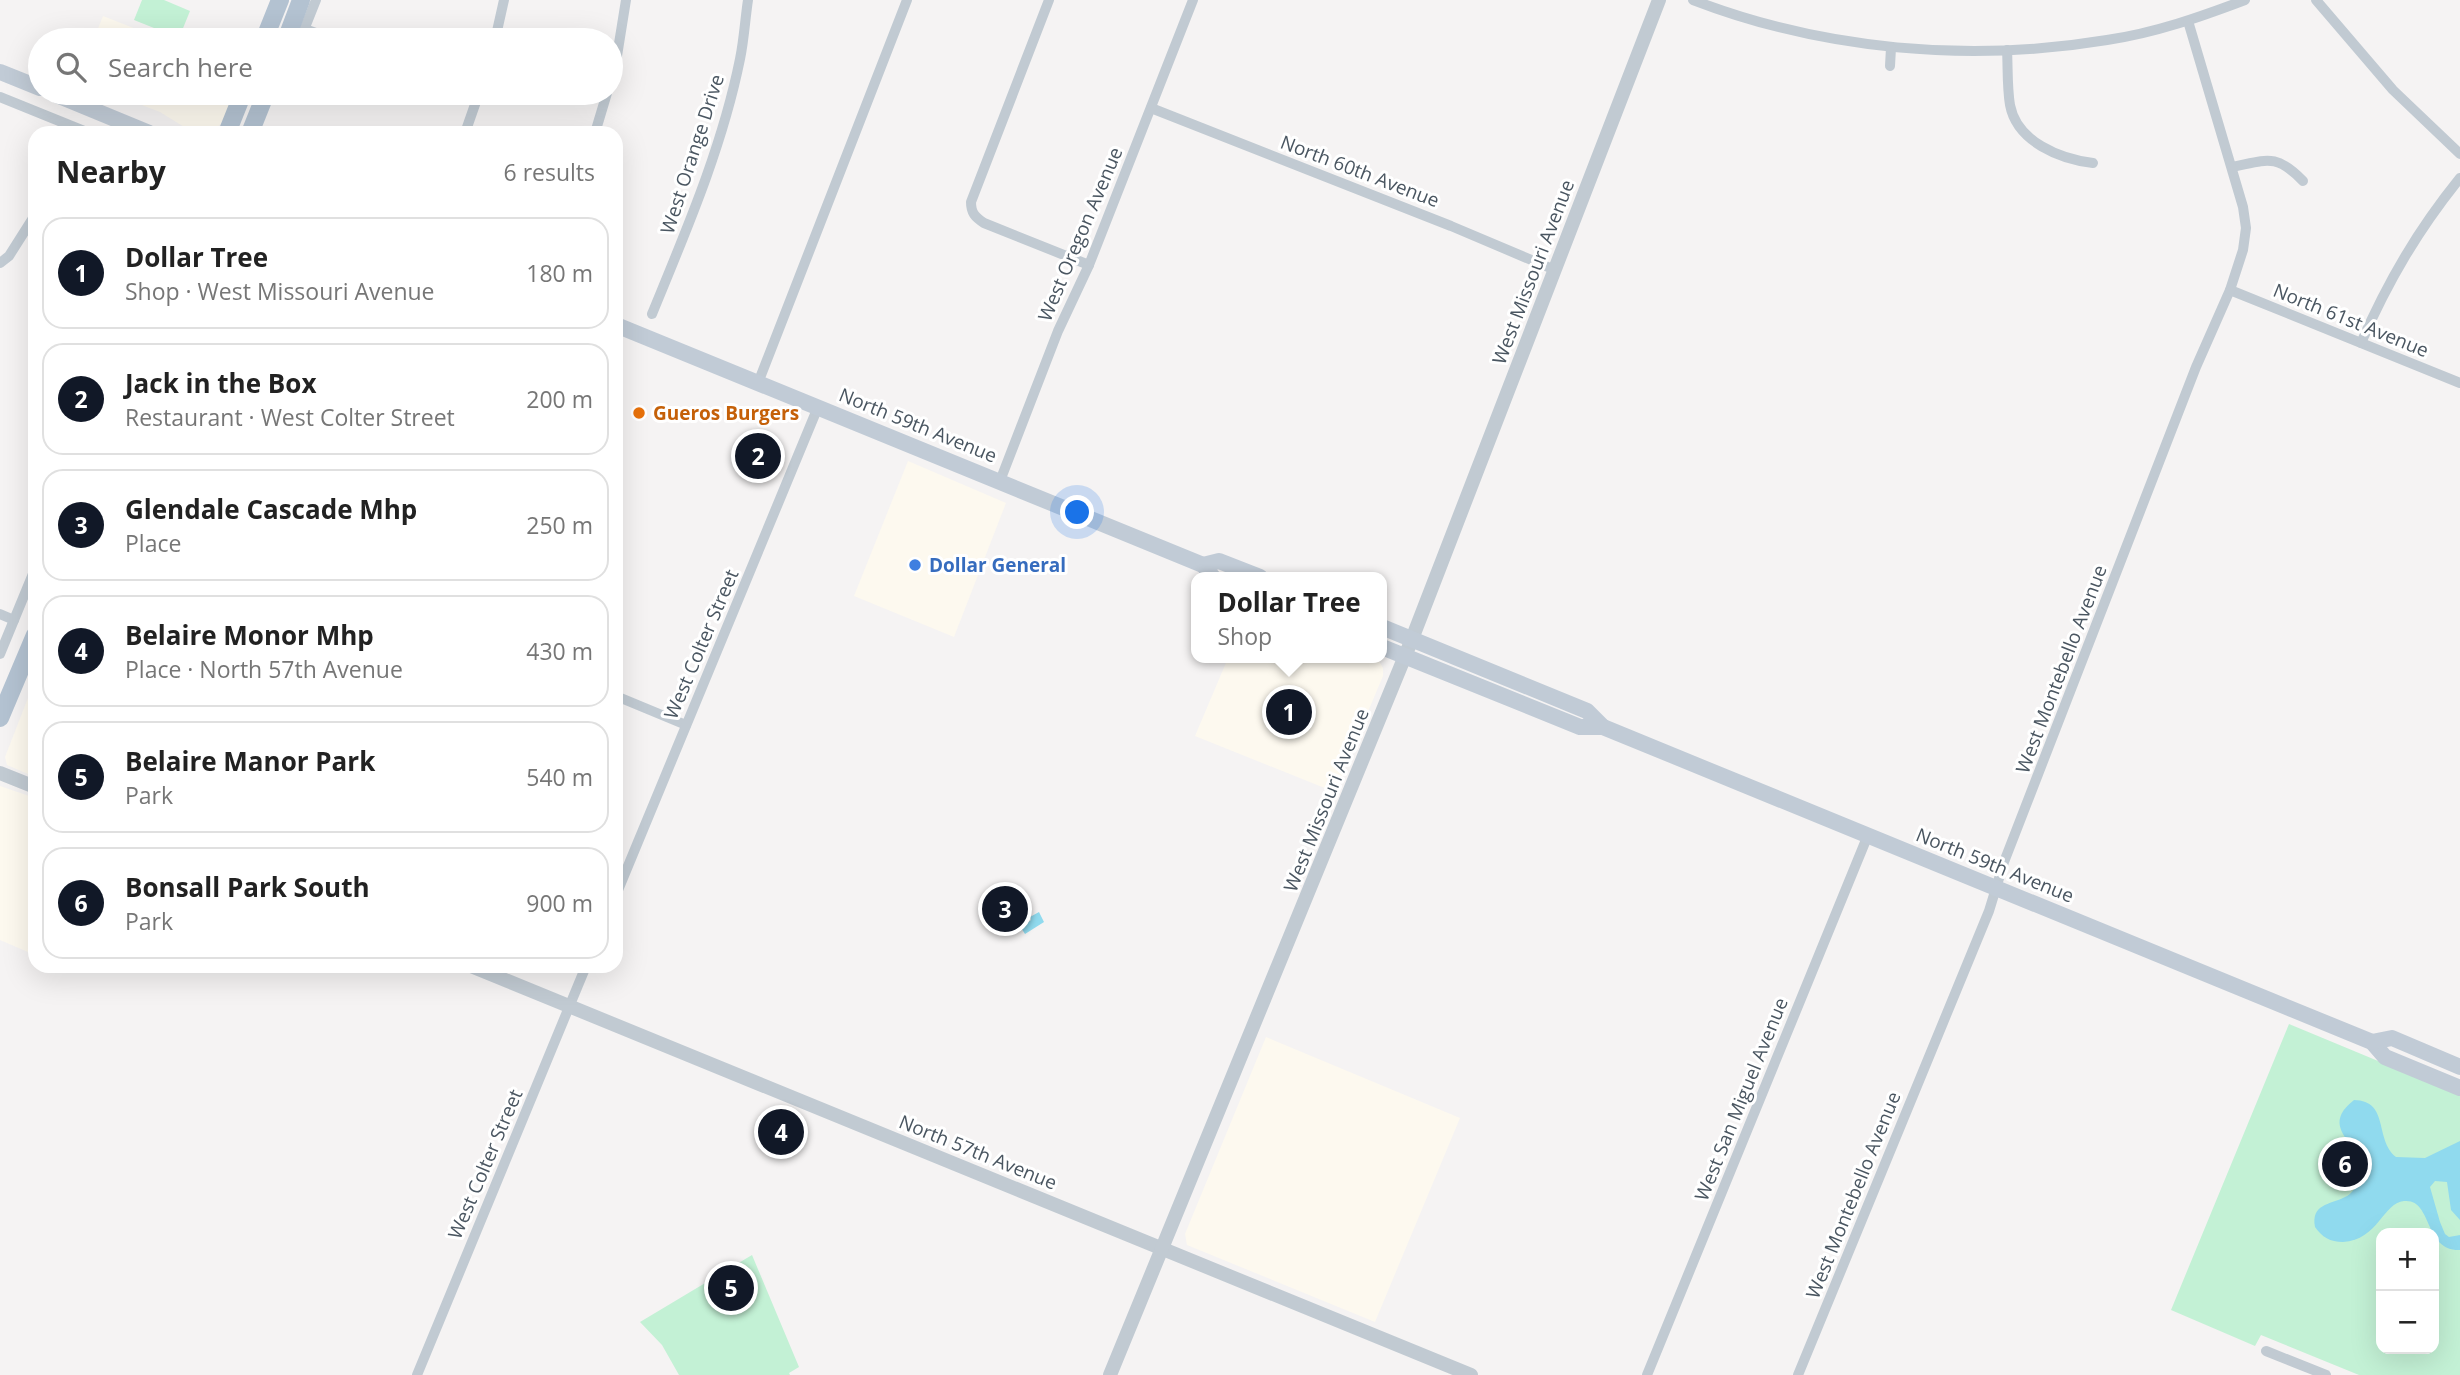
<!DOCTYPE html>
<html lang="en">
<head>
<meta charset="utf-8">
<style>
  body { margin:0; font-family:"Open Sans",sans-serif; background:#f2f2f2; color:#222 }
  .controls { position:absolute; right:21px; bottom:21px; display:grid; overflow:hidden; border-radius:14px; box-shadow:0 7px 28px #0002 }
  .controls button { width:63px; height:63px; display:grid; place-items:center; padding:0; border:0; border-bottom:2px solid #e0e0e0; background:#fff; color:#222; font:35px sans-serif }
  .you { position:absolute; left:1078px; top:513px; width:24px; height:24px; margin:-18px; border:5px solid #fff; border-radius:50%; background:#1a73e8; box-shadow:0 0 0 10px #1a73e833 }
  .badge { display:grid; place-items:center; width:46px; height:46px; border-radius:50%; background:#111827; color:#fff; font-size:23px; font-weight:700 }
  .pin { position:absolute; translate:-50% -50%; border:4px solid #fff; box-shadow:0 2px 7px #0006 }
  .popup { position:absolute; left:1191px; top:572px; width:196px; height:91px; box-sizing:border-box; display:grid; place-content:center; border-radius:14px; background:#fff; filter:drop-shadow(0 2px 5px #0005); font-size:23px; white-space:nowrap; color:#767676 }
  .popup b { font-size:26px; color:#222 }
  .popup::after { content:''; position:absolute; left:50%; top:100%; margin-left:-14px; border:14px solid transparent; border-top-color:#fff }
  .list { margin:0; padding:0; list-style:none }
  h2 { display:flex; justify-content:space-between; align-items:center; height:91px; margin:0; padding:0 28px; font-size:30px }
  h2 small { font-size:23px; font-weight:400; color:#767676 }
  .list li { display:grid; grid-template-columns:46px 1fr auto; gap:21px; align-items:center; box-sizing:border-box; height:112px; margin:0 14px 14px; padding:0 14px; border:2px solid #e0e0e0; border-radius:21px }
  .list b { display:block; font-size:26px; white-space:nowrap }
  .list p { margin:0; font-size:23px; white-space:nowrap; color:#767676 }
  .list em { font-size:23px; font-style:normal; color:#767676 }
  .icon { flex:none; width:38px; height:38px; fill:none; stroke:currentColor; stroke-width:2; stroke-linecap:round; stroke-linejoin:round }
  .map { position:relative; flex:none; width:2460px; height:1375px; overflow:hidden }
  .search { position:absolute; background:#fff; box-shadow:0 7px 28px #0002; left:28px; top:28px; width:595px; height:77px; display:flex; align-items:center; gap:18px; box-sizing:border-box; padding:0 24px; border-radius:38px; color:#767676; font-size:26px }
  .panel { position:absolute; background:#fff; box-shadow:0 7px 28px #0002; left:28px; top:126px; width:595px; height:847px; border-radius:21px }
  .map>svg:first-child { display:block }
  .commercial { fill:#fdf9ef }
  .green { fill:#c3f1d5; fill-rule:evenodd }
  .water { fill:#90daee }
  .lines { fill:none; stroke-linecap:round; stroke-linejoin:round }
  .minor { stroke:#c1cad2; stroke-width:10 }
  .tertiary { stroke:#c1cad2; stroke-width:14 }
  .secondary { stroke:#c1cbd6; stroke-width:16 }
  .primary { stroke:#b3c2d1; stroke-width:18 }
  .food-dot { fill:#e8710a; stroke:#fff; stroke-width:2.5 }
  .shop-dot { fill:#3f7fe0; stroke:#fff; stroke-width:2.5 }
  .labels { text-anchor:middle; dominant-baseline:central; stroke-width:6; stroke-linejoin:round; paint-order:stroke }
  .street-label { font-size:19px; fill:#4a5661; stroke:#fff }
  .food-label { font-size:19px; font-weight:bold; fill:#c56008; stroke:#fff; text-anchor:start }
  .shop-label { font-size:19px; font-weight:bold; fill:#366cbe; stroke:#fff; text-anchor:start }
</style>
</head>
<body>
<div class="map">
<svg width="2460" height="1375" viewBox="0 0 2460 1375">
  <rect width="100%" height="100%" fill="#f5f3f3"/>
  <g class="commercial">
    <path d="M103,16L164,40H89L92,35L97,31Z"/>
    <path d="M99,93H236L221,124L214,130L204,132L189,130L160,112L131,101L112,98Z"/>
    <path d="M908,461L1006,503L954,637L854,596Z"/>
    <path d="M1228,658H1375L1379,661L1383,668V676L1348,759L1337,793L1195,736Z"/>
    <path d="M35,680V777L7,765L5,757Z"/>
    <path d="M0,786L35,798V955L0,940Z"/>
    <path d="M1266,1037L1460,1118L1375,1322L1187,1245L1185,1234Z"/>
  </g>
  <g class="green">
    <path d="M142,0H164L190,11L179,38L134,20Z"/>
    <path d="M2289,1024L2460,1095V1375H2359L2261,1335L2255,1346L2171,1310ZM2381,1233H2434V1349H2381Z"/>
    <path d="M752,1255L799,1367L789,1373L790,1375H679L662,1345L640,1322Z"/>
  </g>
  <g class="water">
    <path d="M1039,912L1044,922L1025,934L1018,923L1023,920L1027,923L1031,920L1030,917Z"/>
    <path d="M2354,1100C2390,1101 2374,1139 2396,1157L2425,1158L2460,1141V1220L2451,1210L2447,1182L2435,1181L2430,1187L2440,1222L2445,1234L2449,1237L2460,1235V1250C2423,1251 2433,1198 2404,1201C2383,1203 2378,1240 2343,1242C2330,1242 2322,1237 2315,1227C2311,1204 2329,1205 2345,1197C2352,1194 2357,1186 2360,1179C2361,1172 2361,1164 2358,1157C2347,1136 2325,1123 2354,1100Z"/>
  </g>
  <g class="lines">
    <g class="minor">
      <path d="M1049,0L971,202C971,213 975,217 984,223L1089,265"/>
      <path d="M1693,0C1823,50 1969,63 2107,40C2155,33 2200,17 2245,0"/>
      <path d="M2316,0L2393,90L2460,154"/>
      <path d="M305,29L334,40"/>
      <path d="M300,40L316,0"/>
      <path d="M495,40L504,0"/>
      <path d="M2007,50C2008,68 2007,87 2010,105C2017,142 2060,159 2093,163"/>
      <path d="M1890,66L1891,48"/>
      <path d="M611,81L617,56L626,0"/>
      <path d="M0,97L89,133"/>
      <path d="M1151,108L1451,226L1555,270"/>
      <path d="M465,133L479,93"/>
      <path d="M595,133L607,93"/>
      <path d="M2232,167C2267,160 2276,153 2303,181"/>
      <path d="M0,263L9,256L35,215"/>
      <path d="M2230,290L2460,383"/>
      <path d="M652,314C686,231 722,148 740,59C744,40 745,20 748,0"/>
      <path d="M2361,343C2388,281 2418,230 2460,178"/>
      <path d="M758,383L907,0"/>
      <path d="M1000,481L1058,331L1089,265L1193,0"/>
      <path d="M0,614L14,620"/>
      <path d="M0,654L35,569"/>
      <path d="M616,696L686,725"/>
      <path d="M616,895L818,407"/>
      <path d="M2266,1351L2326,1375"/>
      <path d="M417,1375L586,966"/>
      <path d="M1647,1375L1868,835"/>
      <path d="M1798,1375L1989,911L2004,862L2196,367L2230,290L2243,250L2246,228L2243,207L2188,21"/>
    </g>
    <g class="tertiary">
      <path d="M0,773L35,787"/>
      <path d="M471,966L1471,1375"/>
      <path d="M1110,1375L1412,639L1659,0"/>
    </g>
    <g class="secondary">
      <path d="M0,72L40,88"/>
      <path d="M52,93L149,133"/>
      <path d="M616,325L1203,565L1213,577"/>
      <path d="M1203,565L1219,561L1260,577"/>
      <path d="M1382,627L1587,711L1603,727"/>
      <path d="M1382,647L1580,727H1603L2372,1042L2385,1057L2460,1088"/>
      <path d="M2372,1042L2392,1038L2460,1067"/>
    </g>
    <g class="primary">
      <path d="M264,40L280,0"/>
      <path d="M286,40L301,0"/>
      <path d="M227,133L243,93"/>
      <path d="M250,133L266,93"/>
      <path d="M0,718L35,635"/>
    </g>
  </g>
  <circle class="food-dot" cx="639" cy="413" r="7"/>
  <circle class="shop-dot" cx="915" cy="565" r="7"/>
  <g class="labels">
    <g class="street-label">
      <text transform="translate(692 154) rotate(-72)">West Orange Drive</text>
      <text transform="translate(1360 171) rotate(21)">North 60th Avenue</text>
      <text transform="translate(1080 234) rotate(-67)">West Oregon Avenue</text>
      <text transform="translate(1533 272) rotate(-69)">West Missouri Avenue</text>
      <text transform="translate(2351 320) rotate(22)">North 61st Avenue</text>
      <text transform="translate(918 425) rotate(22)">North 59th Avenue</text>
      <text transform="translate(701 644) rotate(-67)">West Colter Street</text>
      <text transform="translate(2061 669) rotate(-69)">West Montebello Avenue</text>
      <text transform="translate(1326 800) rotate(-68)">West Missouri Avenue</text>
      <text transform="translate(1995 865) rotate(22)">North 59th Avenue</text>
      <text transform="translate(1741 1099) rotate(-68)">West San Miguel Avenue</text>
      <text transform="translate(978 1152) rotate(22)">North 57th Avenue</text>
      <text transform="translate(485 1164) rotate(-67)">West Colter Street</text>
      <text transform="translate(1853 1195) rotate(-68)">West Montebello Avenue</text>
    </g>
    <g class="food-label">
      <text x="653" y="413">Gueros Burgers</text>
    </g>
    <g class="shop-label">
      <text x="929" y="565">Dollar General</text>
    </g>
  </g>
</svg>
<div class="controls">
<button>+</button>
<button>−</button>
</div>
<div class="you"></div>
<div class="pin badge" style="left:1289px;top:712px">1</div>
<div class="popup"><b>Dollar Tree</b>Shop</div>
<div class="pin badge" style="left:758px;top:456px">2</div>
<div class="pin badge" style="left:1005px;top:909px">3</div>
<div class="pin badge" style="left:781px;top:1132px">4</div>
<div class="pin badge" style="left:731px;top:1288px">5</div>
<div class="pin badge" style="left:2345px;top:1164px">6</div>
<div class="search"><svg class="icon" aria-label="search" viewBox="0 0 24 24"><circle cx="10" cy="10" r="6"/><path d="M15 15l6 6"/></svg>Search here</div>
<section class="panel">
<h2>Nearby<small>6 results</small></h2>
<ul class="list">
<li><span class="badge">1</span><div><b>Dollar Tree</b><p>Shop · West Missouri Avenue</p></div><em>180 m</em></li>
<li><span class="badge">2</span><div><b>Jack in the Box</b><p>Restaurant · West Colter Street</p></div><em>200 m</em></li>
<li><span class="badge">3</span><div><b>Glendale Cascade Mhp</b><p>Place</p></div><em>250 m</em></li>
<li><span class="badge">4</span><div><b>Belaire Monor Mhp</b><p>Place · North 57th Avenue</p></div><em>430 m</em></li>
<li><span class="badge">5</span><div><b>Belaire Manor Park</b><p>Park</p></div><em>540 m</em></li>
<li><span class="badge">6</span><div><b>Bonsall Park South</b><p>Park</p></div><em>900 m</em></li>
</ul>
</section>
</div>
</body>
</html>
